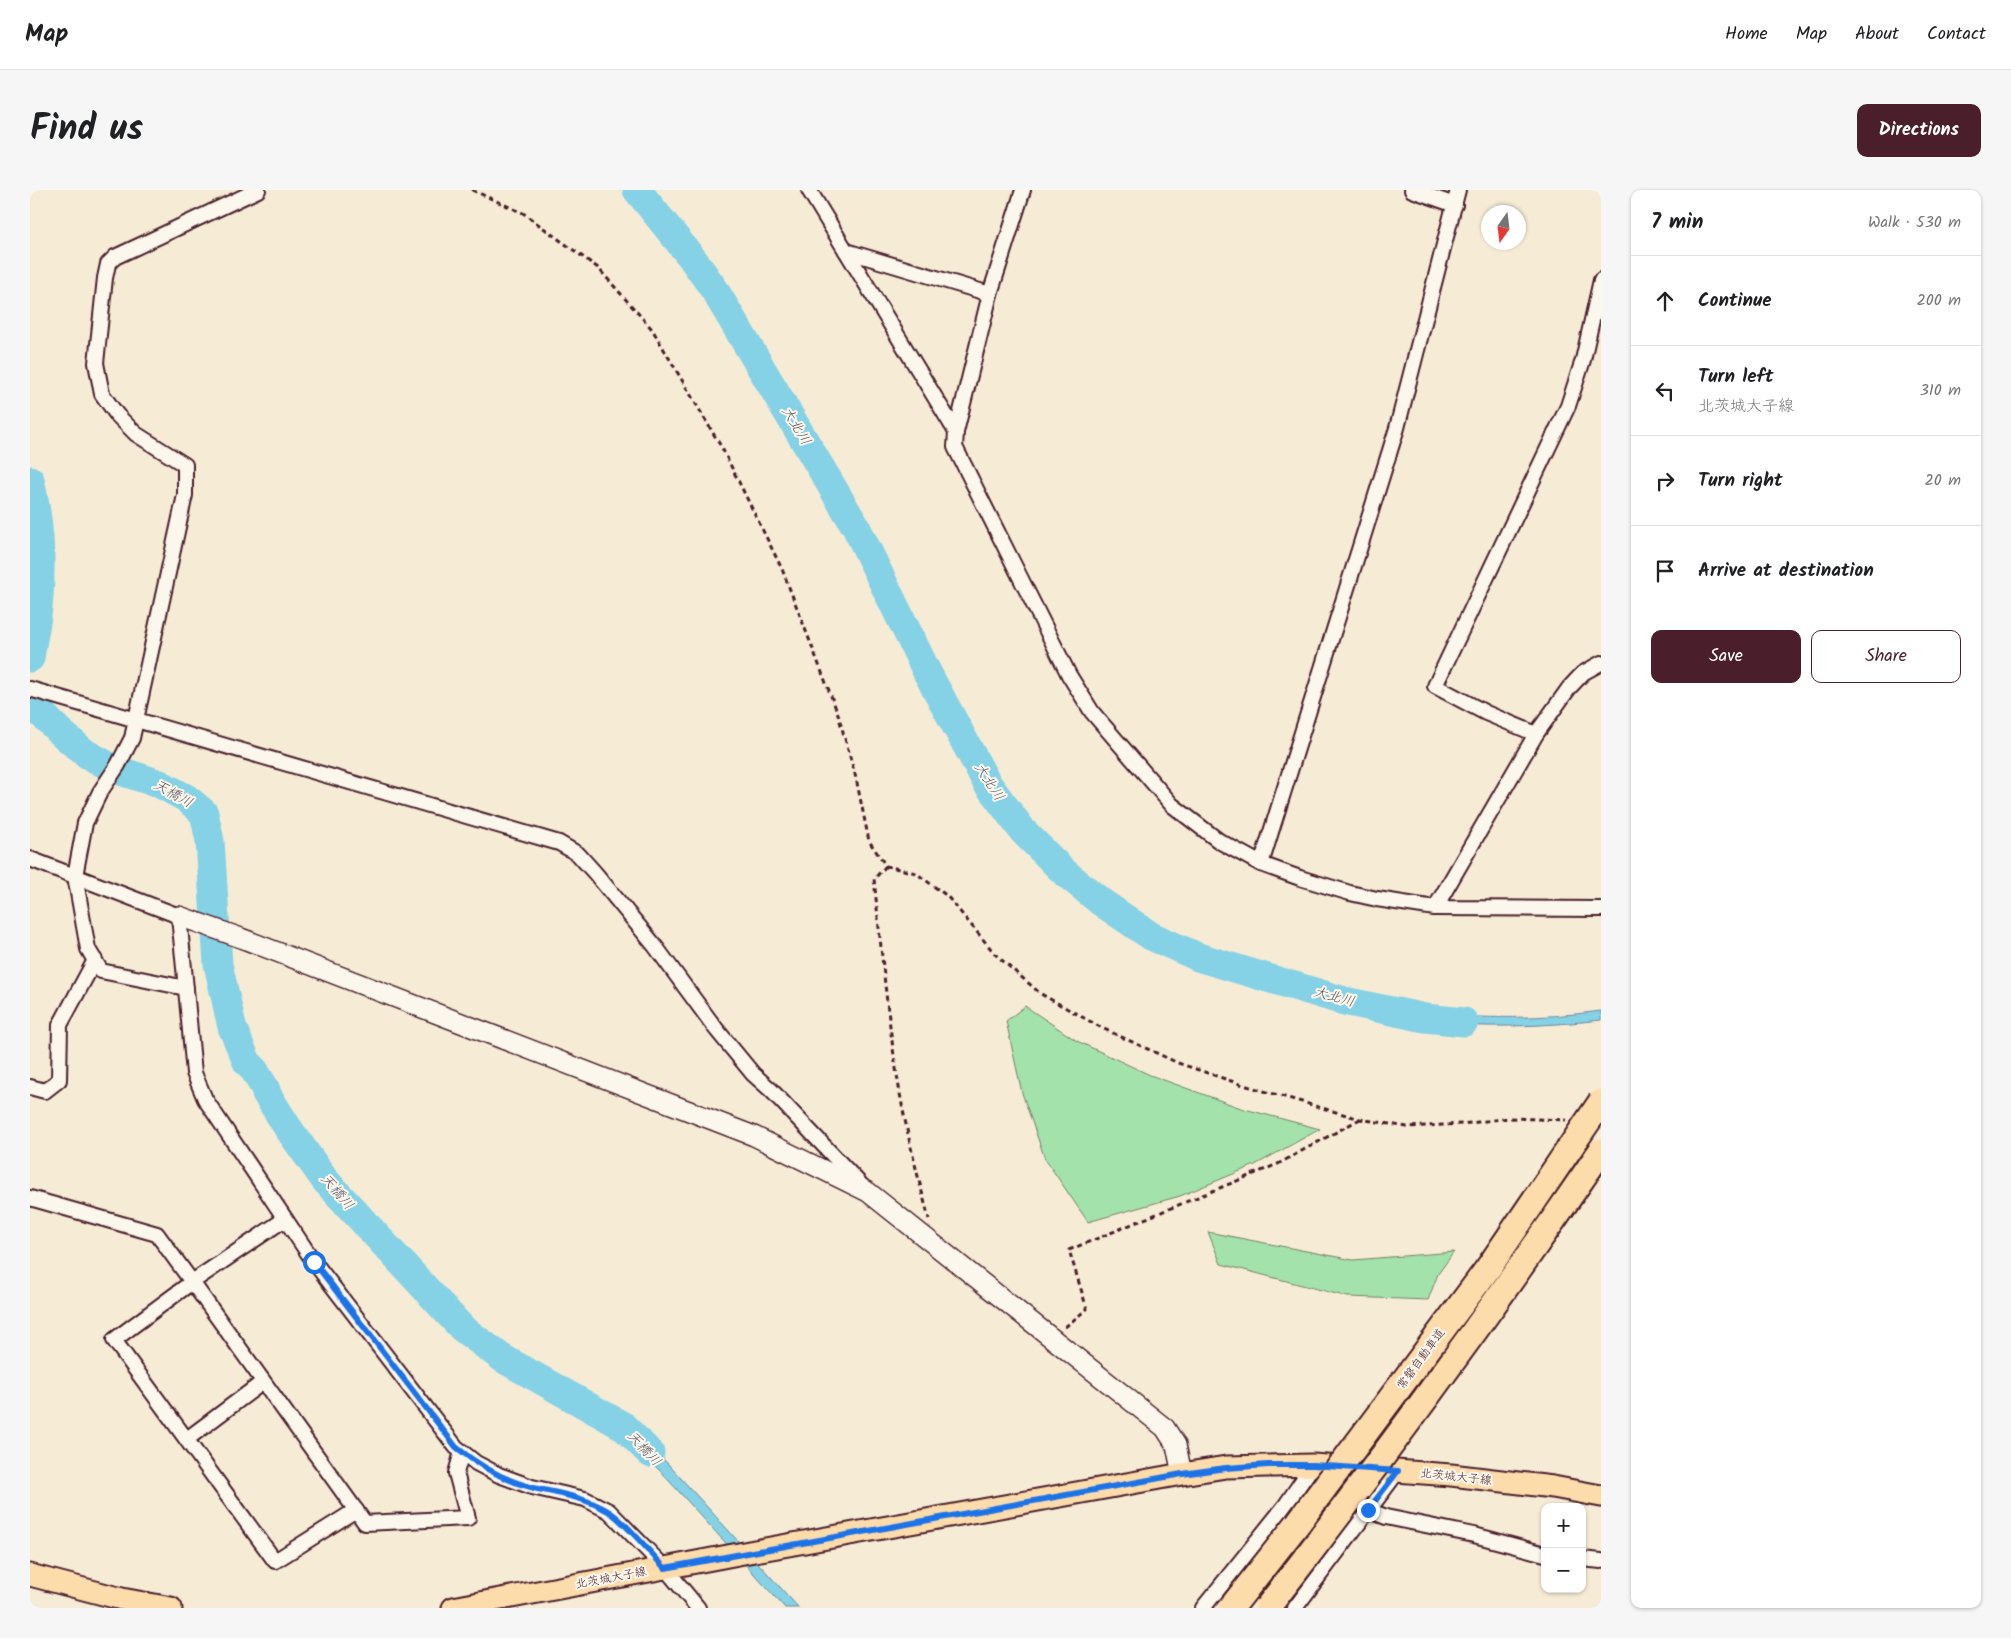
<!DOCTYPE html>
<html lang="en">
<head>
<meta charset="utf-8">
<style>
  body { margin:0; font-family:Kalam,"Klee One",sans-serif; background:#f6f6f6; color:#202124 }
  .controls { position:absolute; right:15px; bottom:15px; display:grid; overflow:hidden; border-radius:10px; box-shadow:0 1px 4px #0004 }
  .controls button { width:45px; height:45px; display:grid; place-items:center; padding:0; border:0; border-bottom:1px solid #e0e0e0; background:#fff; color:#202124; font:25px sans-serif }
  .compass { position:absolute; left:1451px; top:15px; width:45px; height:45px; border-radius:50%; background:#fff; box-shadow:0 1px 4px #0004; rotate:194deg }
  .stop { position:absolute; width:15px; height:15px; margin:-11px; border:4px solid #1a73e8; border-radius:50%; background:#fff }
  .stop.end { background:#1a73e8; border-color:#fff; box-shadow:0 1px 5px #0008 }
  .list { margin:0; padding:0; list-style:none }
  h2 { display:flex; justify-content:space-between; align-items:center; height:65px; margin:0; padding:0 20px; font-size:21px }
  h2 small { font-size:16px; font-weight:400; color:#757577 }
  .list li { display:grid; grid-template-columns:32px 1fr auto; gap:15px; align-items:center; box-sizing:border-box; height:90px; padding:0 20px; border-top:1px solid #e0e0e0 }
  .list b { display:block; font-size:19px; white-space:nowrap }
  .list p { margin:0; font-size:16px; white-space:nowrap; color:#757577 }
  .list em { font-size:16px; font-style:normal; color:#757577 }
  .actions { display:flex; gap:10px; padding:15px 20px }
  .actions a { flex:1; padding:11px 0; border:1px solid #4a1f2b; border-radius:10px; text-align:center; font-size:18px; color:#4a1f2b }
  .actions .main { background:#4a1f2b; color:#fff }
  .icon { flex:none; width:28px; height:28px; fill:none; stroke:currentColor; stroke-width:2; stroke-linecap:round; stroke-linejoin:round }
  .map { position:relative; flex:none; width:1571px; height:1418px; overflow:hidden; border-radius:10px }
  header { display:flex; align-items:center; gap:30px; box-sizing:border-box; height:70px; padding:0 25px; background:#fff; border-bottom:1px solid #e0e0e0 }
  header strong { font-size:24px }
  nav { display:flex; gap:28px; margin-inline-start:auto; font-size:18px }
  .intro { display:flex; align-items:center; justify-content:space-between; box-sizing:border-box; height:120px; padding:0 30px }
  h1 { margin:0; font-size:35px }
  .button { padding:12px 22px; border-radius:10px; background:#4a1f2b; color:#fff; font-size:18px; font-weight:700 }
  main { display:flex; gap:30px; padding:0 30px }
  aside { flex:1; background:#fff; border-radius:10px; box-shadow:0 1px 4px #0004 }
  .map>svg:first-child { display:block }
  .green { fill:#a3e2aa; stroke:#76806a }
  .water { fill:#85d1e5; stroke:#6d8a9b }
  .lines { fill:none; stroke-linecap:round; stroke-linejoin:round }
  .river { stroke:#85d1e5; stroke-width:29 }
  .street-casing { stroke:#4a1f2b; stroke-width:18 }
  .secondary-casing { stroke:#4a1f2b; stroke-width:22 }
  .primary-casing { stroke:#4a1f2b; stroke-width:25 }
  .path { stroke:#4a1f2b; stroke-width:3; stroke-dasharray:5 4; stroke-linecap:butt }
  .street { stroke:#fbf7ec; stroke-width:14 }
  .secondary { stroke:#fbf7ec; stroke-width:19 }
  .primary { stroke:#fddcac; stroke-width:21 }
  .highway-bridge-casing { stroke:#4a1f2b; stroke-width:29; stroke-linecap:butt }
  .highway-bridge { stroke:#fddcac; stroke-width:25 }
  .route { stroke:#1a73e8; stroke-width:6 }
  .labels { text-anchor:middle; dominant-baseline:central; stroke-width:4; stroke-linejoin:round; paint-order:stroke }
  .street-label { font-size:12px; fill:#4a1f2b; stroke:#fbf7ec }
  .water-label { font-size:14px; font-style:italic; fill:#5c5463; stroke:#fbf7ec }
</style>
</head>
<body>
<header>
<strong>Map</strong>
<nav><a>Home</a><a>Map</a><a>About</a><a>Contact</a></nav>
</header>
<div class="intro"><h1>Find us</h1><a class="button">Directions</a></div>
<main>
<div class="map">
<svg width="1571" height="1418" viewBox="0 0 1571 1418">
  <rect width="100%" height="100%" fill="#f6ecd6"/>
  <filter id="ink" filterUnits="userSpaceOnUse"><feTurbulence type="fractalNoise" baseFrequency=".02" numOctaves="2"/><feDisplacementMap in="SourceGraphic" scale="10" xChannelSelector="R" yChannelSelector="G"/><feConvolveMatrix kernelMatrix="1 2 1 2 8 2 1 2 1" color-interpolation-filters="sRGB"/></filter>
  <g filter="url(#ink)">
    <g class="green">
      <path d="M995,816L1047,851L1120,885L1211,918L1290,939L1225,975L1150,1006L1058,1032L1015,969L992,903L976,831Z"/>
      <path d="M1178,1042L1323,1070L1424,1062L1408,1084L1398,1110L1318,1107L1191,1074Z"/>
    </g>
    <g class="water">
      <path d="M1571,821V830C1511,837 1453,838 1393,833L1395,824C1455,829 1512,829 1571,821Z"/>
      <path d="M597,1232L638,1274L769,1418H755L630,1281L589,1240Z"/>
    </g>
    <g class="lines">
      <g class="river">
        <path d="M607,0L662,68L684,99L826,337L898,484L957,593L993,641L1033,681L1071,712L1121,746L1168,767L1314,811L1395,828L1434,832"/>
        <path d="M0,290C9,328 12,367 9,406C8,427 3,447 0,468"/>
        <path d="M0,512L28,540L55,563L84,579L130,594L156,608L174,623L180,651L188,774L202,837L217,872L223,878L236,900V903L258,938L295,990L432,1138L472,1168L593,1236L620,1263"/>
      </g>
      <g class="street-casing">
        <g id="street">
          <path d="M779,0L926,242"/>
          <path d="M993,0L960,104L926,242L925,257L1039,485L1062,522L1142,615L1189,651L1231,674L1270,688L1320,703L1347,709L1405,718L1571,719"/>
          <path d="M1382,0L1425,15"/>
          <path d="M816,61L960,104"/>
          <path d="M0,499L529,653L548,664L565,683L625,756L686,839L723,884L742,901L832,996"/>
          <path d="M1506,544L1456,523L1405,496L1538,216L1553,170L1571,90"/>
          <path d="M0,669L149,726L164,883L175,909L284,1072L426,1257L446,1273L469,1285L502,1297L555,1309L579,1321L635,1378L668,1418"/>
          <path d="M1231,674L1367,238L1428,0"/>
          <path d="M1405,718L1506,544L1539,498L1553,483L1571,473"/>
          <path d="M156,798L71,781L58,759L45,686L55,633L70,602L88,575L102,548L155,305V275L106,244L87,225L72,204L66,173L75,88L78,74L85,67L228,0"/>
          <path d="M0,897L15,901L29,890L30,835L65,770"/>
          <path d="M0,1008L127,1044L162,1092L84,1150L245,1371L326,1320"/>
          <path d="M255,1029L162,1092L335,1333L438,1328L426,1283L432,1262"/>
          <path d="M157,1249L233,1192"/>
          <path d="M1338,1320L1356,1327L1444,1345L1515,1364"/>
          <path d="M1552,1369L1571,1371"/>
          <path d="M1173,1418L1255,1316L1283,1275"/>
          <path d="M1265,1418L1368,1281"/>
        </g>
      </g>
      <g class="secondary-casing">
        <path id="secondary" d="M149,726L211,748L724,946L838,1002L1135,1238L1146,1255L1152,1284"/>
      </g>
      <g class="primary-casing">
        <g id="primary">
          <path d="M0,1385L92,1409L141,1418"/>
          <path d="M423,1418L719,1362L1152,1284L1196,1277L1283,1275L1421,1285L1523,1297L1571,1306"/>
        </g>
      </g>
      <g class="path">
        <path d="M442,0L493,23L568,78L622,139L693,260L752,379L808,524L826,588L839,651L856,676L886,683L917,706L966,765L1011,804L1072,838L1148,873L1210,894L1330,929L1377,937L1432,934L1479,928L1536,930"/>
        <path d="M856,676L844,689C851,756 857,824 868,891C875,937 887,983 899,1029"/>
        <path d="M1035,1137L1057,1119L1039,1060L1248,974L1330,929"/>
      </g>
      <use href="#street" class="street"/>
      <use href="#secondary" class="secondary"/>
      <use href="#primary" class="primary"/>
      <g class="highway-bridge-casing">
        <g id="highway-bridge">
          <path d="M1201,1418L1268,1333L1459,1077L1571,912"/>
          <path d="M1237,1418C1353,1269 1464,1117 1571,961"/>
        </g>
      </g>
      <use href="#highway-bridge" class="highway-bridge"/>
    </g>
  </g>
  <g class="lines" filter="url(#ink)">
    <path class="route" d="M284,1072L426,1257C449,1276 475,1291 504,1298C530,1304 555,1307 578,1321C594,1330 620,1363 635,1378L1152,1284L1196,1278L1238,1275H1283L1368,1281L1338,1320"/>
  </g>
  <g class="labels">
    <g class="street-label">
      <text transform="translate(1391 1169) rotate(-54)">常磐自動車道</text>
      <text transform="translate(1426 1287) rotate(6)">北茨城大子線</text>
      <text transform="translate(581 1388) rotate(-11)">北茨城大子線</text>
    </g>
    <g class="water-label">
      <text transform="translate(766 236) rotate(59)">大北川</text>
      <text transform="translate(959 592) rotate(57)">大北川</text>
      <text transform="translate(143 604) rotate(29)">天橋川</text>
      <text transform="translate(1304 807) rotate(15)">大北川</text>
      <text transform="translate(307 1002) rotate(49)">天橋川</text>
      <text transform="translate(614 1259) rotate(47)">天橋川</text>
    </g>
  </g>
</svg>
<div class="controls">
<button>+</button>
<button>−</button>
</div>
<svg class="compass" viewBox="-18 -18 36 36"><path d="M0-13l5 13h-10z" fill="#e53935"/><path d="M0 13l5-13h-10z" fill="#757577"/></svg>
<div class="stop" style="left:284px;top:1072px"></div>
<div class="stop end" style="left:1338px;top:1320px"></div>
</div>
<aside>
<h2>7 min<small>Walk · 530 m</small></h2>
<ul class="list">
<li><svg class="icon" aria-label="ahead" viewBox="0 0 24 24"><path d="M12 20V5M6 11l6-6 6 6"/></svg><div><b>Continue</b></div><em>200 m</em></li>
<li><svg class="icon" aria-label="left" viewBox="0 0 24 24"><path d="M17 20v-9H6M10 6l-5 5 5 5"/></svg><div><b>Turn left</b><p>北茨城大子線</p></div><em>310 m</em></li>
<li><svg class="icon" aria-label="right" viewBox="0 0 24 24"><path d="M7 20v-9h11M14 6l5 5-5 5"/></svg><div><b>Turn right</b></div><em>20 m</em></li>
<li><svg class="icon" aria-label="arrive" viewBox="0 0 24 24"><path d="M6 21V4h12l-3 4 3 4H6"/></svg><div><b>Arrive at destination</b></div></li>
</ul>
<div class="actions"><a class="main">Save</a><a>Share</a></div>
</aside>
</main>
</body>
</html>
